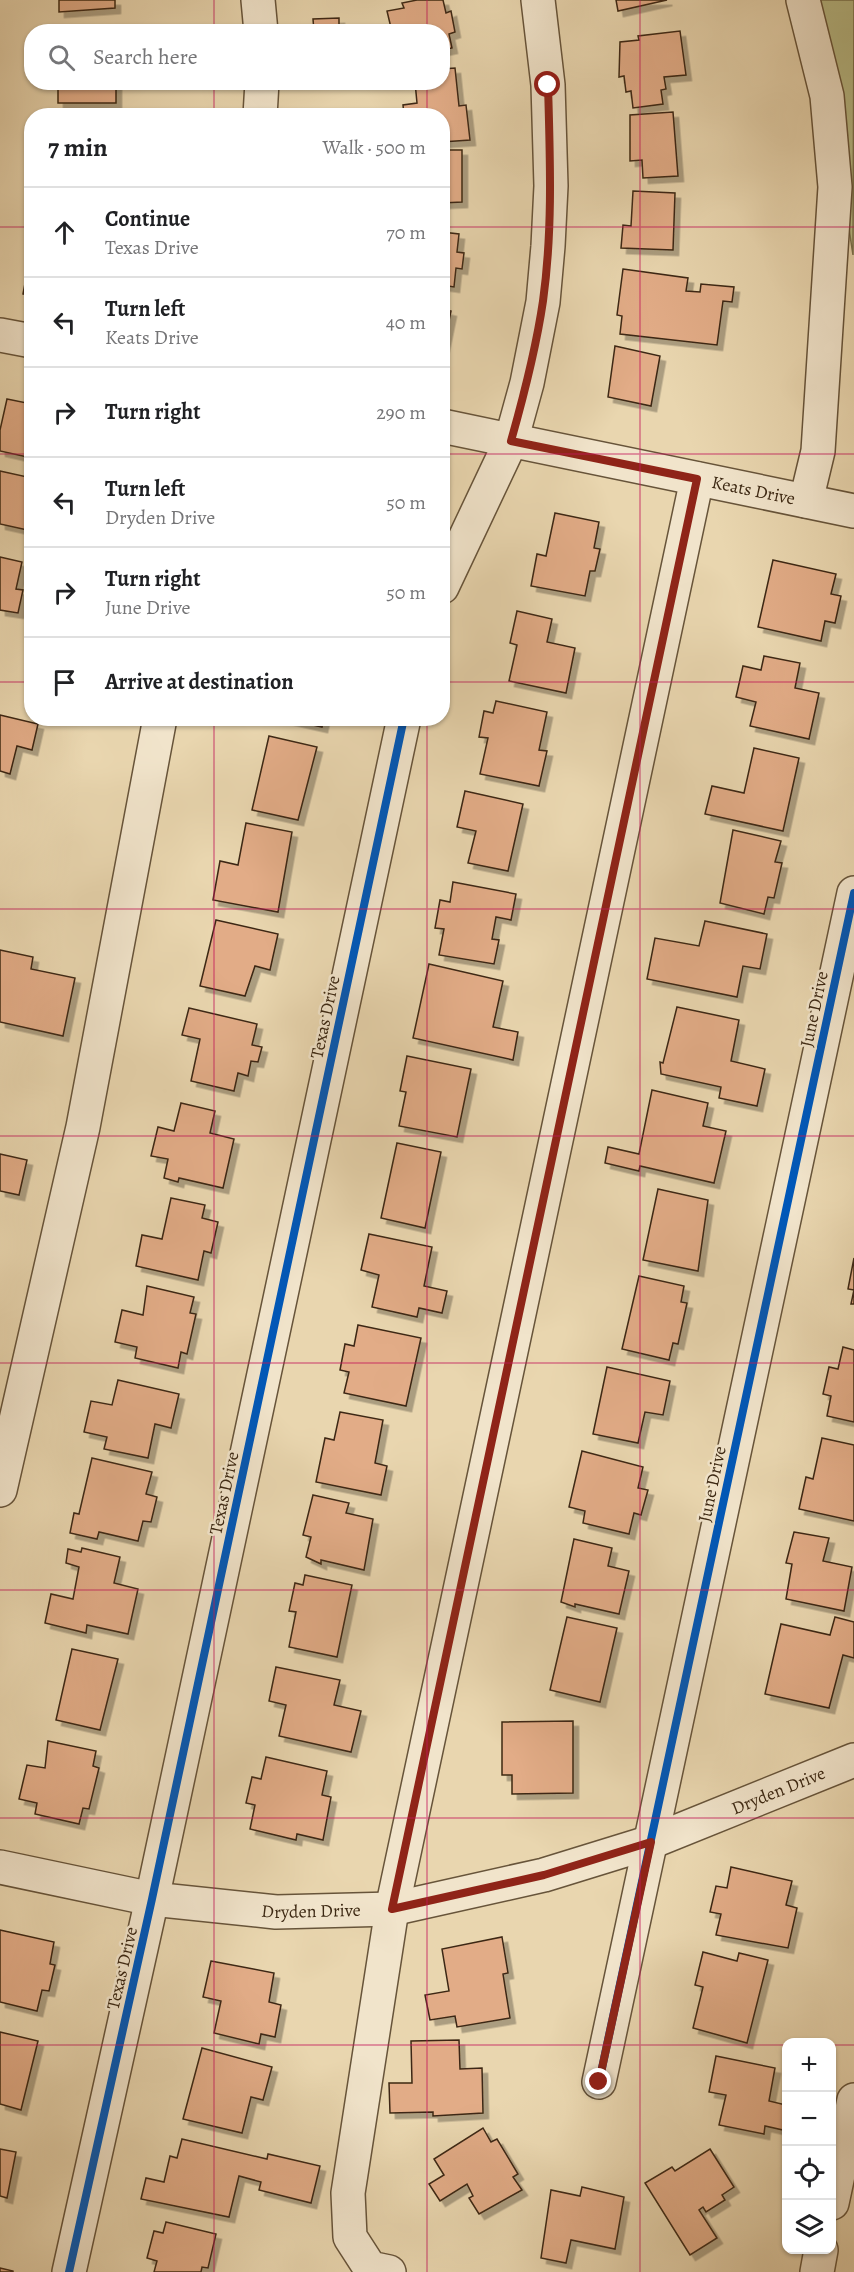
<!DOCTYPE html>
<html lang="en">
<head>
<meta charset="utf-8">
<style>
  body { margin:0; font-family:Alegreya,serif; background:#f2f2f2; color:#202124 }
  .controls { position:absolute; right:18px; bottom:18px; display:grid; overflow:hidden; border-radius:12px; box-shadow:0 2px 4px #0004 }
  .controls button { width:54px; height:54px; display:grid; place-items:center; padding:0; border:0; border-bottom:2px solid #e0e0e0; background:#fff; color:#202124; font:30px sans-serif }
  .stop { position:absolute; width:18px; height:18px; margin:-14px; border:4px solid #8f2418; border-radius:50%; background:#fff }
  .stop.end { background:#8f2418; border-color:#fff; box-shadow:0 2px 6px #0008 }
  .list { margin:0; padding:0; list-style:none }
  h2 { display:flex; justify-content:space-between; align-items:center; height:78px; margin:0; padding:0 24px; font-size:26px }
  h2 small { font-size:20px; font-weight:400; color:#757577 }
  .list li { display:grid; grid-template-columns:39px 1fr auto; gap:18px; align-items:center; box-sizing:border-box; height:90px; padding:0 24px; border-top:2px solid #e0e0e0 }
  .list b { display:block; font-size:22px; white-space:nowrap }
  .list p { margin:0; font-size:20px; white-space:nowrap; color:#757577 }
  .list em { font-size:20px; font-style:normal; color:#757577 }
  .icon { flex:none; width:33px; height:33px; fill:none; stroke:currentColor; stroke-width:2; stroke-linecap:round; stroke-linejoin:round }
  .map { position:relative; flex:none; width:854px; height:2272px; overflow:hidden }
  .search { position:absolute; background:#fff; box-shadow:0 2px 4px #0004; left:24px; top:24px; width:426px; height:66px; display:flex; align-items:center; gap:15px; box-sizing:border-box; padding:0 21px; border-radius:24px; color:#757577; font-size:22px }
  .panel { position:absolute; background:#fff; box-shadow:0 2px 4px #0004; left:24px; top:108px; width:426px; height:618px; border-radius:24px }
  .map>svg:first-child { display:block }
  .green { fill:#b9bd88; stroke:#7a724e; stroke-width:1.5 }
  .building { fill:#e2ac87; stroke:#3c2813; stroke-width:1.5; filter:url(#shadow) }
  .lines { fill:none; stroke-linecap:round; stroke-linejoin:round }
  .minor-casing { stroke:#67543a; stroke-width:36 }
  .minor { stroke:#f1e4cb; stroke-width:33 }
  .cycleway-casing { stroke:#f1e4cb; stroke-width:11 }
  .cycleway { stroke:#0057b8; stroke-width:8 }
  .route { stroke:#8f2418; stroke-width:8 }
  .grid { fill:none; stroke:#c2185b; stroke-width:1.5; stroke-opacity:0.55 }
  .labels { text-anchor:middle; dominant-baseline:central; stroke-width:5; stroke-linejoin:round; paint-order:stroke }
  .street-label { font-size:18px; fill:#3c2813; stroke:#f1e4cb }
</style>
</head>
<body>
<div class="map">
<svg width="854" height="2272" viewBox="0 0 854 2272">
  <defs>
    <filter id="shadow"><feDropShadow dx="5.5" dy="5.5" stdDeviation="0" flood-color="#0004"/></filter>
  </defs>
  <rect width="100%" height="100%" fill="#e9d6af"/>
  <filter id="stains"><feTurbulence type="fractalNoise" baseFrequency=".00333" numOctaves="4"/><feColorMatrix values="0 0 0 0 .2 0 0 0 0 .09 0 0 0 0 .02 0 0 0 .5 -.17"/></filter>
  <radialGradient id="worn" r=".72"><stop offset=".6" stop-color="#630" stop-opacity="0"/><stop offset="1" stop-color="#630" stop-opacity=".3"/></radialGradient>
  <path class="green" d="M814,0H854L853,255Z"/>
  <g class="building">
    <path d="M59,0H115V8L59,12Z"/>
    <path d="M417,0H443L446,13L451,11L455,32L449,34L452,48L442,50V32H392L387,11L404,8L402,3Z"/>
    <path d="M616,0H667L618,11Z"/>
    <path d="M339,18V32H314L313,19Z"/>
    <path d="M680,31L686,75L664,77L666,89L661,90L663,104L633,108L631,91L626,92L624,76L619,77L620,42L639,40L638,36Z"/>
    <path d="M455,68L459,106L466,105L470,140L442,142V116H404L403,105L417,103L415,82H442V69Z"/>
    <rect x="58" y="82" width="58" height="21"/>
    <path d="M673,112L678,176L643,178L642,160L630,161V115Z"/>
    <path d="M442,150H462V202L442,203Z"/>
    <path d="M633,191L675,193L673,250L621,248L623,225L631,226Z"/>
    <path d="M442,232L459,234L457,252L464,253L462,269L456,268L454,287L442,285Z"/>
    <path d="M32,247V296L23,294Z"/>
    <path d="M623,269L688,278L686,291L700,292L701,284L734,287L732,302L723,301L717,345L620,334L622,316L617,315Z"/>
    <path d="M442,309L451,311L442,354Z"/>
    <path d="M615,346L660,356L651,406L608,397Z"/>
    <path d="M7,399L32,404V458L0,451V430Z"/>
    <path d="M0,471L32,478V531L0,524Z"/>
    <path d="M555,513L599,522L594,548L600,549L595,571H590L585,596L531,586L537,554L546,556Z"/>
    <path d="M0,557L22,562L16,589L23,590L18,613L0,610Z"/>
    <path d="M773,560L836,574L831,594L841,596L835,623L825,621L821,641L758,627Z"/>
    <path d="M517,611L552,619L547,642L575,648L566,693L509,681L517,645L510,643Z"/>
    <path d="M764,656L800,663L795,688L819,693L809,739L750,726L756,702L736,697L743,666L761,670Z"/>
    <path d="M496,701L547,712L539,750L547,751L539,786L480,774L488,738L479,737L484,711L493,713Z"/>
    <path d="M0,715L38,724L32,750L17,746L10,774L0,771Z"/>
    <path d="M282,718H324L322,727Z"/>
    <path d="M269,736L317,747L298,820L252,810Z"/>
    <path d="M754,748L799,758L783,831L705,814L712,786L744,793Z"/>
    <path d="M465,791L523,804L508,871L468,863L476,831L457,827Z"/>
    <path d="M246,823L292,832L278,912L213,900L220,861L238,865Z"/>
    <path d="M733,830L781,841L775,862L782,863L774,898L768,897L764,914L720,903Z"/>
    <path d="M453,882L516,894L511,920L496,917L492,939L499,940L494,964L439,955L444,929L435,928L440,900L450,902Z"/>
    <path d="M216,920L278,934L270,970L255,966L245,996L200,986Z"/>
    <path d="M705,921L767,934L760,969L743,966L737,997L647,979L655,938L699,946Z"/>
    <path d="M0,950L33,957L31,969L75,978L63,1036L0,1022Z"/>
    <path d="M429,964L503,981L493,1027L518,1032L513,1060L413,1038Z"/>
    <path d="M677,1007L739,1020L731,1061L765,1069L757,1106L719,1098L721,1087L661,1074L660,1062L663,1063Z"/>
    <path d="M189,1008L257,1024L252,1045L262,1047L258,1062L251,1061L248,1076L238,1073L234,1091L191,1081L200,1039L182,1035Z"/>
    <path d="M407,1056L471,1069L457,1137L399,1126L406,1092L400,1091Z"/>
    <path d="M652,1090L708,1103L703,1126L726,1131L714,1183L640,1166L639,1171L605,1163L608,1147L639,1154Z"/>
    <path d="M181,1103L215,1111L210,1133L234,1139L223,1188L179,1178L178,1182L164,1178L168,1159L151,1156L158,1127L174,1131Z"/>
    <path d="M397,1143L441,1152L425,1228L381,1218Z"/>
    <path d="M0,1154L27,1160L19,1195L0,1191Z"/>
    <path d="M658,1189L708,1200L698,1271L643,1260Z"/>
    <path d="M171,1198L205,1205L202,1218L218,1222L211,1253L204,1251L198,1280L136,1266L142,1235L162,1239Z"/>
    <path d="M369,1234L432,1247L424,1286L447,1291L442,1313L419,1308L417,1317L372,1307L379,1275L361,1270Z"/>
    <path d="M854,1258V1304H851L854,1290L848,1289Z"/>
    <path d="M639,1276L684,1286L681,1302L687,1303L678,1344L673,1343L669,1360L622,1349Z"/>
    <path d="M147,1286L194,1297L190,1313L196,1314L187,1354L181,1352L178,1368L135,1358L137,1347L115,1342L122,1310L143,1315Z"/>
    <path d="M358,1325L421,1338L406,1406L344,1393L349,1372L340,1370L345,1344L354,1346Z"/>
    <path d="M843,1347L854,1350V1422L827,1416L831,1396L823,1394L829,1367L838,1369Z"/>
    <path d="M607,1367L670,1381L663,1415L645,1412L638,1443L593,1434Z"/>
    <path d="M118,1380L179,1394L171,1428L155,1424L148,1458L104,1449L107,1437L84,1432L91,1401L112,1405Z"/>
    <path d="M340,1412L383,1420L375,1463L387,1466L381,1495L316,1482L325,1438L334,1440Z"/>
    <path d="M822,1438L854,1445V1521L799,1509L806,1477L813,1479Z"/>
    <path d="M582,1451L643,1467L638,1488L648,1490L641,1515L634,1513L629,1534L583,1523L585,1511L569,1507Z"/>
    <path d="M92,1458L152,1472L146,1494L157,1497L151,1522L143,1521L138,1541L99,1532L97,1539L70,1533L74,1513L79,1514Z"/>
    <path d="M313,1495L349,1503L346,1513L373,1519L364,1570L321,1560V1564L306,1557L311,1537L303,1535Z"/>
    <path d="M794,1532L829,1538L823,1561L852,1567L844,1611L786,1599L792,1564L786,1563Z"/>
    <path d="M574,1539L612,1548L608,1566L629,1571L619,1614L575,1604V1607L561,1602Z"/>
    <path d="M82,1548L120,1557L114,1583L138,1589L128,1634L87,1625L86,1633L45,1623L51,1594L73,1599L79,1567L66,1563L68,1549L81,1552Z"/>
    <path d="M305,1575L352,1585L337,1657L289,1647L296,1612L289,1611L295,1583L303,1585Z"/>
    <path d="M567,1617L617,1628L600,1702L550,1690Z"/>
    <path d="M835,1617L854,1622V1658L843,1655L829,1708L765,1694L781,1624L830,1635Z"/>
    <path d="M72,1649L118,1659L100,1730L56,1720Z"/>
    <path d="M276,1667L340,1680L334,1705L361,1711L351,1752L279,1736L286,1705L269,1701Z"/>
    <path d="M573,1721V1793L512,1794V1775H502V1722Z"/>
    <path d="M48,1741L96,1751L93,1766L99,1768L89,1809L83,1808L79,1824L35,1814L37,1803L19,1799L27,1765L45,1768Z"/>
    <path d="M266,1757L327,1771L322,1795L331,1797L323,1840L297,1834L296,1840L250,1829L255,1805L246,1803L252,1777L261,1779Z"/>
    <path d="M731,1867L792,1881L786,1905L797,1908L788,1948L716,1935L721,1914L710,1912L716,1886L727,1888Z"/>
    <path d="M0,1930L54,1942L50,1964L55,1965L49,1991L42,1990L37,2011L0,2002Z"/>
    <path d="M502,1937L508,1973L503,1974L510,2018L457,2027L455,2016L430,2020L425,1995L449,1991L442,1949Z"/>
    <path d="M703,1952L737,1961L739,1953L768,1960L747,2043L693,2028L703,1987L695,1985Z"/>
    <path d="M211,1961L274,1973L269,2002L281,2005L275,2037L261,2034L259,2044L214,2033L221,2001L203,1997Z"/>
    <path d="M0,2032L38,2041L21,2110L0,2104Z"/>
    <path d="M459,2040L460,2069L482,2068L483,2113L433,2116V2112L390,2113L389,2083H412L411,2041Z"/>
    <path d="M202,2048L272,2067L263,2100L251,2097L242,2133L183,2119Z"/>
    <path d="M716,2056L775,2068L769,2101L786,2105L783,2130L765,2126L764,2134L719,2125L726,2095L709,2092Z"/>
    <path d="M483,2128L491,2142L497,2139L518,2174L513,2177L522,2190L479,2214L469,2198L473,2196L467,2184L440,2201L429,2184L444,2175L434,2159Z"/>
    <path d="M182,2139L267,2159L268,2154L320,2166L311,2203L259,2190L261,2182L239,2176L229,2217L141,2199L146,2178L164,2182L170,2156L177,2158Z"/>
    <path d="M0,2149L16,2152L7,2198L0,2196Z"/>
    <path d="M710,2149L734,2187L722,2195L725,2200L706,2212L703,2207L699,2210L717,2238L690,2255L645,2183L672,2167L675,2171Z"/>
    <path d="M582,2187L624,2197L615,2249L571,2240L566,2263L541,2258L551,2190L580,2196Z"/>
    <path d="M166,2222L216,2234L208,2268L202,2267L201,2272H154L157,2261L147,2258L154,2231L163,2233Z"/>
    <path d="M0,2268L13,2271V2272H0Z"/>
  </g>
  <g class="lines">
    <g class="minor-casing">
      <g id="minor">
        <path d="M258,0L261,32"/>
        <path d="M803,0L827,96L835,187L818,451L806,501"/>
        <path d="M260,116L262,82"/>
        <path d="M0,335L32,341"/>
        <path id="s1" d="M442,426L854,511"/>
        <path d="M442,587L511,441L527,383L543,302L548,246L551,186L548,85L538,0"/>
        <path d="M0,1490L83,1127L160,718"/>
        <path id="s2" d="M0,1867L152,1899L276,1912L392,1909L544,1875L651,1842L854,1760"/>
        <path d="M599,2082L854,893"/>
        <path d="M832,2203L854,2100"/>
        <path d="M69,2272L152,1899L404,718"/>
        <path d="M389,2272L370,2268L350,2237L348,2193L392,1909L697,479"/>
        <path d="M817,2272L821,2250"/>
      </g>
    </g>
    <use href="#minor" class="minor"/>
    <g class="cycleway-casing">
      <g id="cycleway">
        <path d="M599,2082L854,893"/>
        <path d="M69,2272L152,1899L404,718"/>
      </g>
    </g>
    <use href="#cycleway" class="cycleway"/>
  </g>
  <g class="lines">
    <path class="route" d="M548,85C550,157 553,229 543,301C536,349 524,395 511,441L697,479L392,1909L544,1875L651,1842L599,2082"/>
  </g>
  <path class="grid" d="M214,0V32M427,0V32M640,0V2272M214,82V116M427,82V116M0,227H32M442,227H854M0,454H32M442,454H854M0,682H32M442,682H854M214,718V2272M427,718V2272M0,909H854M0,1136H854M0,1363H854M0,1590H854M0,1818H854M0,2045H786M832,2045H854"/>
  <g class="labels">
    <g class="street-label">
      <text stroke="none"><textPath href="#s1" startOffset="318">Keats Drive</textPath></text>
      <text transform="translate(814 1009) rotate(-78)">June Drive</text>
      <text transform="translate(325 1017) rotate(-78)">Texas Drive</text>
      <text transform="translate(712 1484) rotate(-78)">June Drive</text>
      <text transform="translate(224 1493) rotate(-78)">Texas Drive</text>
      <text stroke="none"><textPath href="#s2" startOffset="801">Dryden Drive</textPath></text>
      <text stroke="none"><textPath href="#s2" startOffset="315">Dryden Drive</textPath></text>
      <text transform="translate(122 1968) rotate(-77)">Texas Drive</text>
    </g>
  </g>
  <rect width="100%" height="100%" filter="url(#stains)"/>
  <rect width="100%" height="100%" fill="url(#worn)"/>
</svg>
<div class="controls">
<button>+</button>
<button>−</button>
<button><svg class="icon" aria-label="locate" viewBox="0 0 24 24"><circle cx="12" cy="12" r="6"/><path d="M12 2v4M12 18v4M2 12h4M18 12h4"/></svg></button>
<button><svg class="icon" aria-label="layers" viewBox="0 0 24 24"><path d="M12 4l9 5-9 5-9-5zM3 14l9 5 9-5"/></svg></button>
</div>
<div class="stop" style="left:548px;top:85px"></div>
<div class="stop end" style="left:599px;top:2082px"></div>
<div class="search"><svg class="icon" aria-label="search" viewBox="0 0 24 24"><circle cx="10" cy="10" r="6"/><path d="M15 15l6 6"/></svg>Search here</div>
<section class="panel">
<h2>7 min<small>Walk · 500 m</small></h2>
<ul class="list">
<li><svg class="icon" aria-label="ahead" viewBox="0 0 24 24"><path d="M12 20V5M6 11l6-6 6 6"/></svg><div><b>Continue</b><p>Texas Drive</p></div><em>70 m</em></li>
<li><svg class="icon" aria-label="left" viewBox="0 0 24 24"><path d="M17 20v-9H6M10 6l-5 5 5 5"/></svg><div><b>Turn left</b><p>Keats Drive</p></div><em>40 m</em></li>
<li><svg class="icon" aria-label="right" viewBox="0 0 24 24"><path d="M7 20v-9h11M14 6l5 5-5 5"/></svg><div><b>Turn right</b></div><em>290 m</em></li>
<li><svg class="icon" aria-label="left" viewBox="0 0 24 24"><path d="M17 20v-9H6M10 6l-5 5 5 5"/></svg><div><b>Turn left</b><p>Dryden Drive</p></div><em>50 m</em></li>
<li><svg class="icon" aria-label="right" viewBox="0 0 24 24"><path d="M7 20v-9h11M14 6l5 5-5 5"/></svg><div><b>Turn right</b><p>June Drive</p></div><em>50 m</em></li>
<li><svg class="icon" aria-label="arrive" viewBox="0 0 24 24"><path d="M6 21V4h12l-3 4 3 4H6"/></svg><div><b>Arrive at destination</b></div></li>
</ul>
</section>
</div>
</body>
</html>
